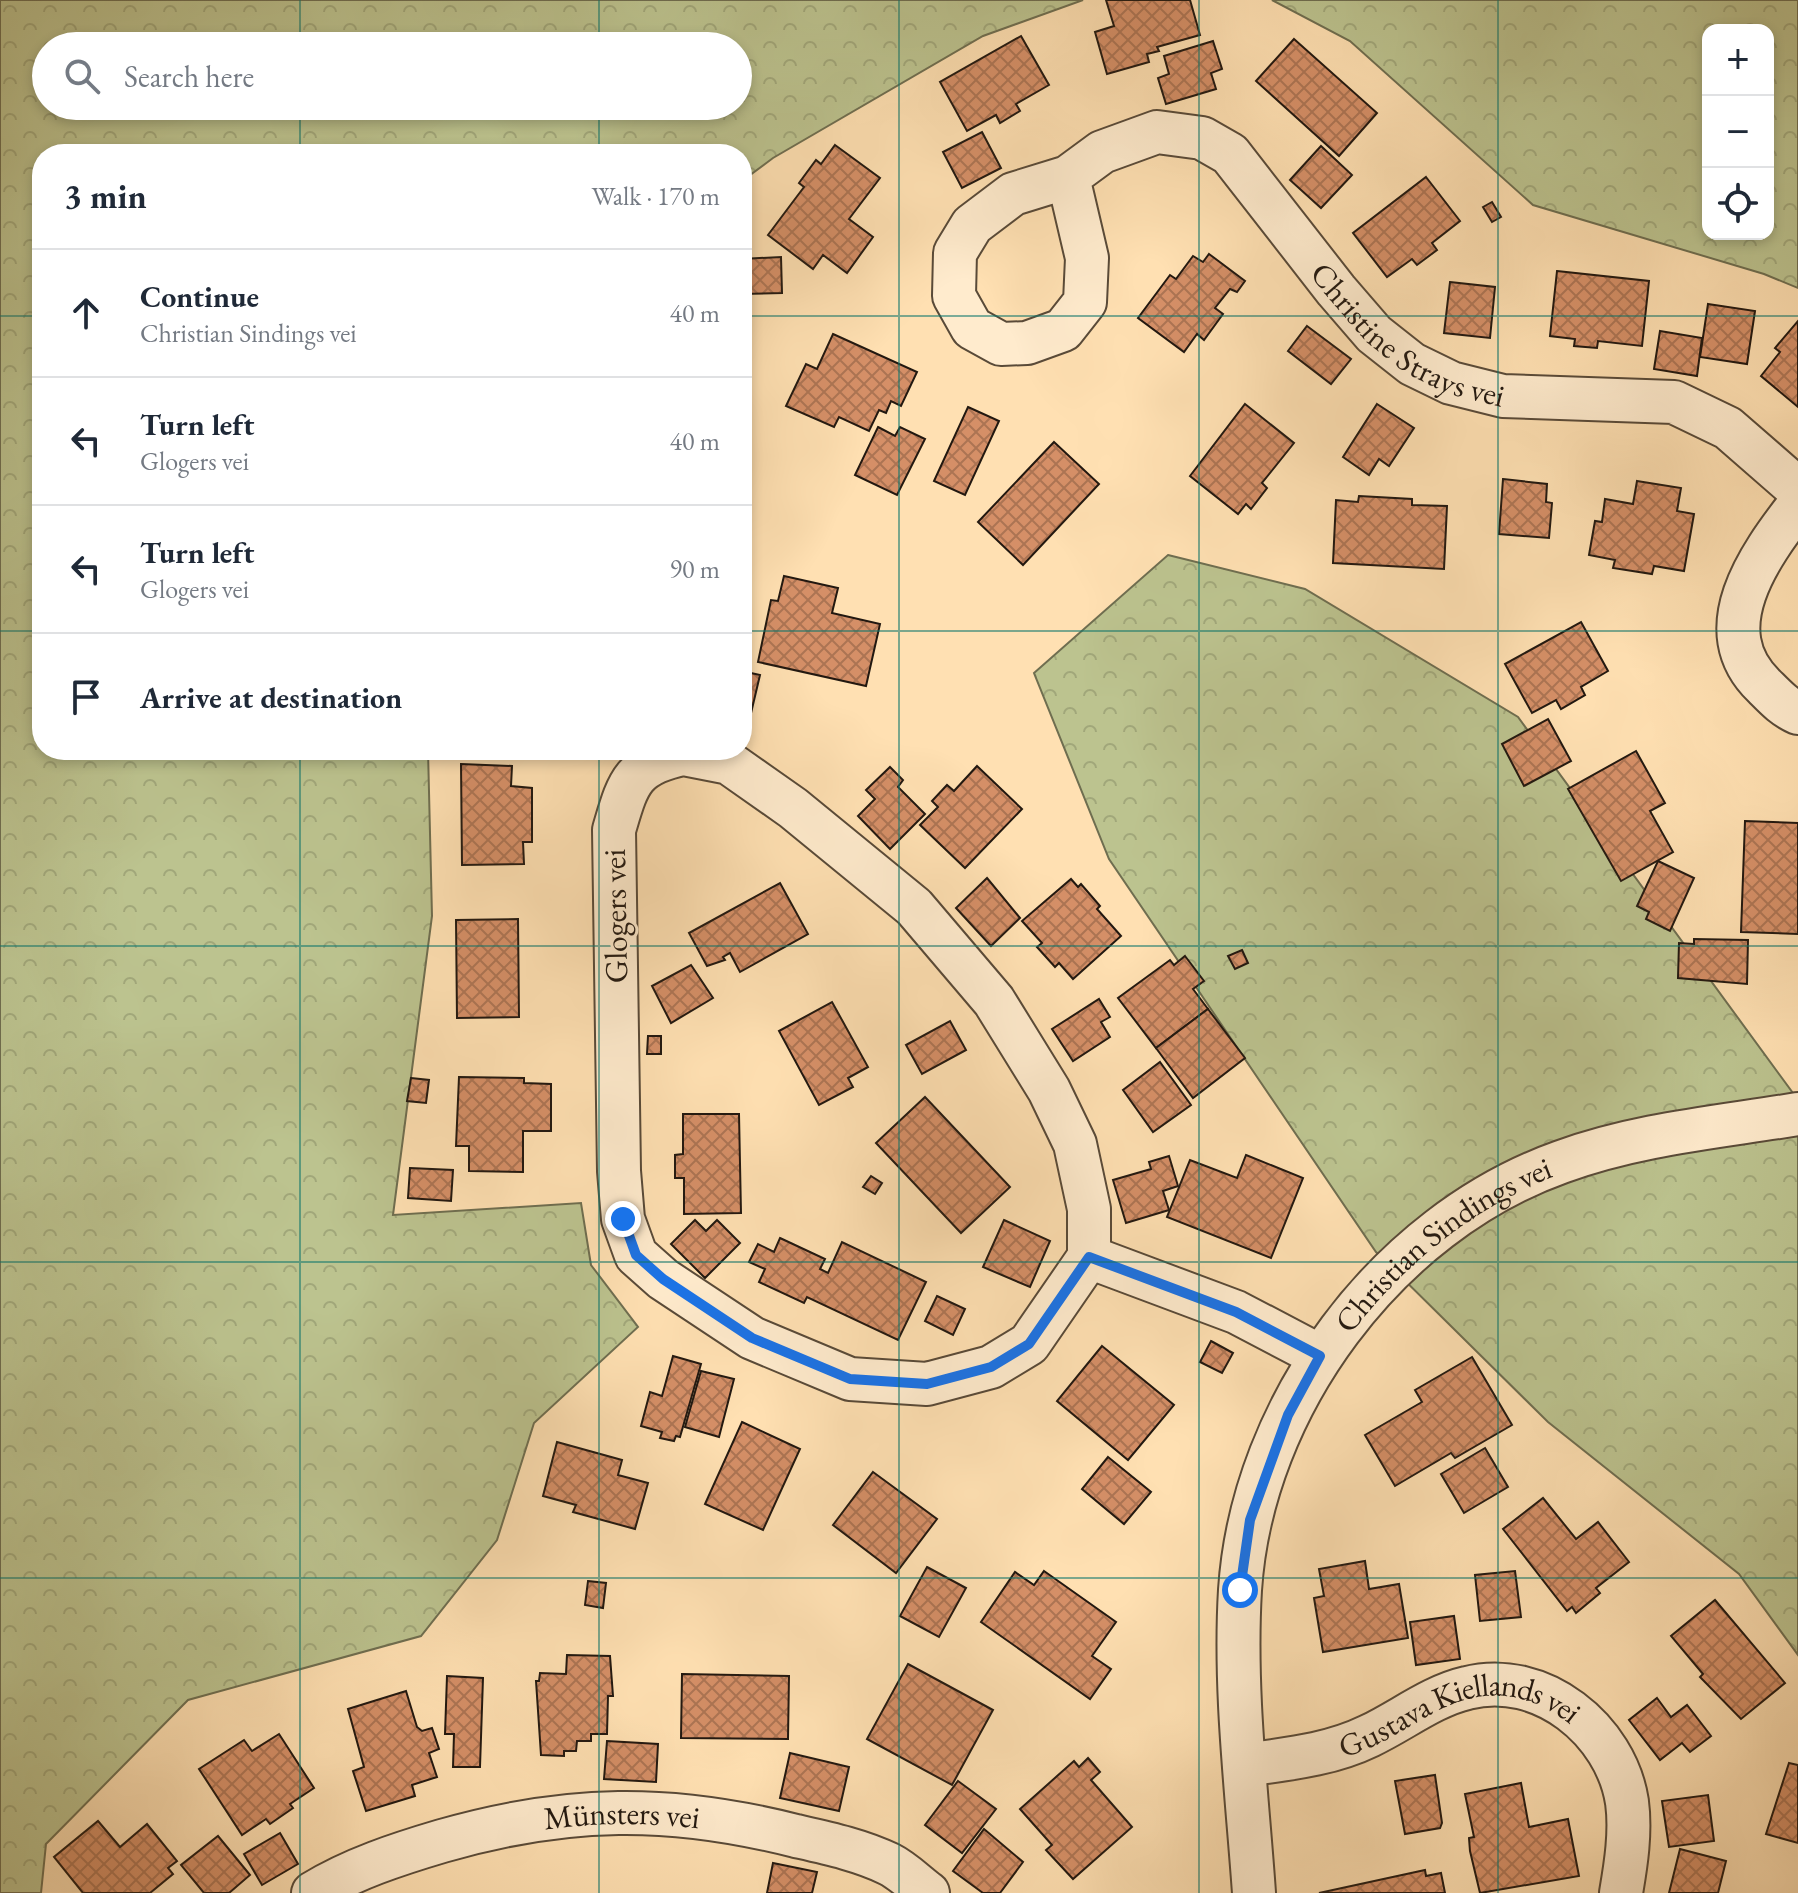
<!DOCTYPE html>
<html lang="en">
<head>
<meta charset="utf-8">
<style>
  body { margin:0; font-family:"EB Garamond",serif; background:#f2f2f3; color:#1f2937 }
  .controls { position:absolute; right:24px; top:24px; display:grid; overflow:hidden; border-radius:16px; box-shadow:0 4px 12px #0003 }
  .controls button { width:72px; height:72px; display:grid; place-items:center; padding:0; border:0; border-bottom:2px solid #e0e1e3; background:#fff; color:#1f2937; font:40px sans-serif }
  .stop { position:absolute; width:24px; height:24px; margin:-18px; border:6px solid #1a73e8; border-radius:50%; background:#fff }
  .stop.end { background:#1a73e8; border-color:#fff; box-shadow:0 2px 8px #0008 }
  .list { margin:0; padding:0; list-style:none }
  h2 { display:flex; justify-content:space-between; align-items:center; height:104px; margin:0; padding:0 32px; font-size:34px }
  h2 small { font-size:26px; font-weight:400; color:#747a83 }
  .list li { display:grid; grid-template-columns:52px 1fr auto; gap:24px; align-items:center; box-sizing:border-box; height:128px; padding:0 32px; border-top:2px solid #e0e1e3 }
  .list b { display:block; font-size:30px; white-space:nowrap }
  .list p { margin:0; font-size:26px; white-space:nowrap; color:#747a83 }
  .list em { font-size:26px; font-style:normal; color:#747a83 }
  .icon { flex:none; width:44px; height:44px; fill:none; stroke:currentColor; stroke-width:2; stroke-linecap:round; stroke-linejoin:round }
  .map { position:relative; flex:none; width:1798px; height:1893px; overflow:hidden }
  .search { position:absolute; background:#fff; box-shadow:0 4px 12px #0003; left:32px; top:32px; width:720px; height:88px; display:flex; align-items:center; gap:20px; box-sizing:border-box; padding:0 28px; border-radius:44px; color:#747a83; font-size:30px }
  .panel { position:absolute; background:#fff; box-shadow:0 4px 12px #0003; left:32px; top:144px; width:720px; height:616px; border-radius:32px }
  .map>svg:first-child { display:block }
  .forest { fill:url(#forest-crowns); stroke:#6f6e50; stroke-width:2; fill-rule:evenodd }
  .building { fill:url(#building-cross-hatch); stroke:#221810; stroke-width:2 }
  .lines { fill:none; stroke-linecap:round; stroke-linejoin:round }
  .minor-casing { stroke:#594a38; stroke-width:46 }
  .minor { stroke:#ffebcd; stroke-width:42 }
  .route { stroke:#1a73e8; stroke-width:10 }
  .grid { fill:none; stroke:#0f766e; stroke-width:2; stroke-opacity:0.55 }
  .labels { text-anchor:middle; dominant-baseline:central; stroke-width:6; stroke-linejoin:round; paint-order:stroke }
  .street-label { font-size:32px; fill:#221810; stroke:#ffebcd }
</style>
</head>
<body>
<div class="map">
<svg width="1798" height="1893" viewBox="0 0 1798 1893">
  <defs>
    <pattern id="forest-crowns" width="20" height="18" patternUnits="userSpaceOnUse" patternTransform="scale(2)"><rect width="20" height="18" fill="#bcc38f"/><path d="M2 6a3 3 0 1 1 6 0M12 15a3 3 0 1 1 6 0" fill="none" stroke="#a1a77a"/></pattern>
    <pattern id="building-cross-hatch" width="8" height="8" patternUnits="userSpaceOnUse" patternTransform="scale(2)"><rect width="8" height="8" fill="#d58f67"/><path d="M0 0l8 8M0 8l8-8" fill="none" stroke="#ac7453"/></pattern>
  </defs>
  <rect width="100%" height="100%" fill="#ffe0b2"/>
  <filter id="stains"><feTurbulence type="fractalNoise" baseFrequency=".0025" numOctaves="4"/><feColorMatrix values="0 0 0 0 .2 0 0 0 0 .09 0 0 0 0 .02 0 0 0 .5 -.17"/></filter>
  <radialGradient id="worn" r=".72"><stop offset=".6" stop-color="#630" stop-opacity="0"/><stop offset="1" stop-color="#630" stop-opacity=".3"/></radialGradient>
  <g class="forest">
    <path d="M0,0H1083L983,36L773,158L742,181V154H42V750H428L432,916L393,1215L581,1203L591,1265L638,1327L534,1423L497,1540L421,1636L188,1700L46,1844L41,1893H0ZM46,46H738V106H46Z"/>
    <path d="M1272,0H1798V288L1764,274L1533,205L1350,41ZM1708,30H1768V234H1708Z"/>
    <path d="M1168,555L1305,589L1518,717L1798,1100V1655L1739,1574L1548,1422L1376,1252L1109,859L1034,673Z"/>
  </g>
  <g class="building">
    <path d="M1106,0H1190L1200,35L1157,47L1159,51L1147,54L1149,62L1107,74L1095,32L1114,26Z"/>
    <path d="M1021,36L1049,85L1016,104L1020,111L1000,123L996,115L967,131L940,82Z"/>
    <path d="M1294,39L1377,113L1339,156L1256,81Z"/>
    <path d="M1213,41L1222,69L1211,73L1216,89L1166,104L1158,78L1169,74L1164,56Z"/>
    <path d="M982,132L1001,168L962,188L943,152Z"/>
    <path d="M835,145L880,178L849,219L873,237L847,273L823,255L813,269L768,235L804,187L799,183L816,160L821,164Z"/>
    <path d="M1321,146L1352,175L1321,208L1290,180Z"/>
    <path d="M1426,177L1460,221L1432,243L1437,250L1417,265L1412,259L1387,277L1353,233Z"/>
    <path d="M1492,202L1501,217L1492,222L1483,207Z"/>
    <path d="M1209,254L1245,281L1237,292L1230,289L1215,308L1223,314L1204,340L1197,334L1184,352L1138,318L1170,275L1176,279L1193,256L1203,262Z"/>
    <path d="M781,257L782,293L742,294V259Z"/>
    <path d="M1557,271L1649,281L1642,346L1598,341L1597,348L1574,346L1575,339L1550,336Z"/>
    <path d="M1450,282L1495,287L1490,338L1444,333Z"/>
    <path d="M1708,304L1755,311L1747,364L1700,357Z"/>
    <path d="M1798,321V407L1761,376L1780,352L1775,348Z"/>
    <path d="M1307,326L1351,359L1331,384L1288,351Z"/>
    <path d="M1660,331L1702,338L1697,376L1654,369Z"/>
    <path d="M833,334L917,372L901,406L891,401L886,413L879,410L869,431L839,417L834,427L786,406L806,364L817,369Z"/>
    <path d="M1245,404L1294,443L1262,483L1267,488L1251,509L1246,504L1238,514L1190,476Z"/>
    <path d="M1377,404L1414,428L1389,466L1379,459L1369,475L1343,457Z"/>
    <path d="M968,407L999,421L965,495L934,481Z"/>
    <path d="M878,427L895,436L900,427L925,439L897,495L855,475Z"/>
    <path d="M1054,442L1099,484L1023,565L978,522Z"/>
    <path d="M1503,479L1547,484L1546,502L1552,503L1549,538L1499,534Z"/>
    <path d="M1637,481L1681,488L1677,511L1694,514L1684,571L1654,566L1652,574L1613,568L1615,560L1589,555L1595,521L1602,522L1605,499L1633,504Z"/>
    <path d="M1359,496L1412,499V505L1447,506L1444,569L1333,563L1336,500L1358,502Z"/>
    <path d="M784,576L838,588L832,613L880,624L866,686L758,662L771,600L778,601Z"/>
    <path d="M1581,622L1608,671L1581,687L1585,695L1561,709L1556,700L1532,713L1505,664Z"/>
    <path d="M742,671L760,675L747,730L742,729Z"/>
    <path d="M1548,719L1571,761L1524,786L1502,744Z"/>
    <path d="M1636,751L1665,803L1650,811L1673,852L1621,881L1568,789Z"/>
    <path d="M461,764L512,766L511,786L532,788V842H523L524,864L462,865Z"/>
    <path d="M977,766L1022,809L965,868L920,825L938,807L932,801L947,785L954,791Z"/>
    <path d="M890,767L903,780L898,787L925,814L890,849L858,816L875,799L866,790Z"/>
    <path d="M1745,821L1798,823V934L1741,932Z"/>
    <path d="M1658,861L1694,878L1670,931L1646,919L1649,912L1637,906Z"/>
    <path d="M987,878L1020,918L991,946L956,908Z"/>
    <path d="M1071,879L1078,887L1081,884L1100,906L1097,909L1121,936L1073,979L1059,963L1055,967L1037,947L1042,943L1022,921Z"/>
    <path d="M780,883L808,934L740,972L730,953L723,957L725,960L707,966L689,933Z"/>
    <path d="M518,919L519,1017L457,1018L456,920Z"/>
    <path d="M1694,939L1748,940L1747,984L1678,978L1679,943L1694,944Z"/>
    <path d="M1242,950L1248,963L1235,969L1228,956Z"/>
    <path d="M1185,956L1204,981L1193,989L1208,1009L1156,1048L1118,998L1170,960L1174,965Z"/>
    <path d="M691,965L713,998L671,1023L652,986Z"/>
    <path d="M1099,999L1110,1017L1101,1022L1110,1037L1073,1061L1052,1029Z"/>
    <path d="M832,1002L868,1067L848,1078L853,1087L819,1105L779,1031Z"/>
    <path d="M1208,1009L1245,1058L1193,1098L1156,1048Z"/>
    <path d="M950,1021L966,1050L922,1074L906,1045Z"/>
    <path d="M648,1036H661V1054H647Z"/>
    <path d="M1160,1062L1191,1105L1153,1132L1123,1090Z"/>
    <path d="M459,1077L524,1078V1083L551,1084V1131H523V1172L469,1171V1146H456Z"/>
    <path d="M411,1078L429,1080L426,1103L407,1101Z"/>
    <path d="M925,1097L1010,1187L961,1233L876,1143Z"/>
    <path d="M683,1114H739L741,1213L684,1214V1178H675V1155L683,1154Z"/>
    <path d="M1246,1155L1303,1178L1271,1258L1167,1217L1190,1160L1237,1178Z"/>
    <path d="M1169,1156L1178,1186L1163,1191L1169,1210L1126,1223L1113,1180L1151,1169L1149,1162Z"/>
    <path d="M410,1168L453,1170L451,1201L408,1198Z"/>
    <path d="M871,1176L882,1183L875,1194L863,1187Z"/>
    <path d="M695,1220L706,1231L717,1220L740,1243L705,1278L671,1244Z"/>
    <path d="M1004,1220L1050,1241L1030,1287L983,1267Z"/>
    <path d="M780,1238L825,1259L820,1269L828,1273L842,1242L926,1282L898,1340L807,1297L804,1303L759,1282L765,1269L749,1262L758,1244L774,1252Z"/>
    <path d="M937,1296L965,1309L953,1335L925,1321Z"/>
    <path d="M1211,1341L1233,1353L1222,1373L1200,1362Z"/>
    <path d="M1102,1346L1174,1405L1128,1460L1057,1401Z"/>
    <path d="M673,1356L701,1364L680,1437L676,1436L674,1441L660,1438L662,1432L641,1426L650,1392L662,1396Z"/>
    <path d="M1472,1357L1512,1425L1455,1458L1451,1453L1395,1486L1365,1435L1422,1402L1415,1390Z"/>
    <path d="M701,1371L734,1379L719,1437L685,1427Z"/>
    <path d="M742,1422L800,1449L763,1530L705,1504Z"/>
    <path d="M557,1442L622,1460L618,1475L648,1483L635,1529L573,1512L576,1505L543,1496Z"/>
    <path d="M1485,1448L1508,1487L1464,1513L1441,1474Z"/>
    <path d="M1108,1457L1151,1492L1124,1524L1082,1489Z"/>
    <path d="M873,1472L937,1519L896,1573L833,1525Z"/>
    <path d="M1543,1498L1576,1539L1598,1522L1629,1562L1596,1588L1600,1593L1576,1613L1572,1607L1567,1611L1503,1529Z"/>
    <path d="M1365,1561L1369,1589L1399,1584L1408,1638L1323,1652L1314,1598L1324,1596L1319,1569Z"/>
    <path d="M927,1567L966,1588L939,1637L900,1616Z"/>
    <path d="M1044,1571L1116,1622L1092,1656L1111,1669L1090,1699L981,1622L1015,1572L1034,1585Z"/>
    <path d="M1515,1571L1521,1617L1480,1621L1475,1575Z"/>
    <path d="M588,1581L606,1583L603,1608L585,1605Z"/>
    <path d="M1715,1600L1785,1683L1741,1719L1700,1677L1703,1674L1671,1636Z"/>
    <path d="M1454,1616L1460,1659L1416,1665L1410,1622Z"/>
    <path d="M567,1655L610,1656L613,1696H608L607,1734H591V1741H577L576,1751H564V1756L541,1755L536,1681H539L540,1673L566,1674Z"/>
    <path d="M908,1664L993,1710L952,1785L867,1739Z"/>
    <path d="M682,1674L789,1676L788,1739L681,1738Z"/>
    <path d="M447,1676L483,1678L480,1767H453L454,1734H445Z"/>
    <path d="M406,1691L417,1727L422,1731L432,1728L439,1749L429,1753L437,1777L412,1785L415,1796L366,1811L353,1771L364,1767L348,1709Z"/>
    <path d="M1657,1698L1671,1717L1687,1705L1711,1736L1690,1752L1682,1743L1660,1760L1629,1720Z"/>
    <path d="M279,1734L314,1788L290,1804L293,1808L270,1824L266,1819L242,1835L199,1769L244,1740L252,1751Z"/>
    <path d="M607,1741L658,1744L656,1782L604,1779Z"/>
    <path d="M790,1753L849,1767L839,1811L780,1798Z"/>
    <path d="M1088,1758L1100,1772L1091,1780L1132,1827L1073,1879L1046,1850L1052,1845L1020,1809L1074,1761L1079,1767Z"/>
    <path d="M1789,1763L1798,1765V1843L1766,1834Z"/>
    <path d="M1435,1775L1442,1823L1440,1828L1405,1834L1395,1781Z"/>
    <path d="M958,1781L996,1809L962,1853L925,1825Z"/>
    <path d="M1521,1783L1529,1827L1568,1819L1579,1876L1480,1893L1470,1851L1469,1838L1474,1837L1465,1794Z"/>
    <path d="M1708,1795L1714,1841L1669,1847L1662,1801Z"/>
    <path d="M98,1821L120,1847L147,1824L177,1861L168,1868L173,1874L150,1893H83L54,1857Z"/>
    <path d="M984,1829L1023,1862L1000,1893H983L953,1871Z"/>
    <path d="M280,1833L298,1864L262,1885L244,1854Z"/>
    <path d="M218,1836L250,1875L229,1893H204L181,1865Z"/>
    <path d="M1680,1849L1726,1861L1718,1893H1669Z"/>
    <path d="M773,1863L817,1872L812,1893H767Z"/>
    <path d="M1425,1870L1426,1876L1441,1873L1445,1893H1319Z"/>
  </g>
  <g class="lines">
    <g class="minor-casing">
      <g id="minor">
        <path id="s1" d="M1068,177L1087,258L1085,302L1063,330L1027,343L1001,344L972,328L954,296L955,253L972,225L1013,194L1068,177L1102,152L1157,132L1202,138L1230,154L1336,290L1374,334L1412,364L1451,383L1503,396L1674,402L1728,428L1798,489"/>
        <path d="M1798,506C1759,556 1706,630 1764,686C1775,697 1784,707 1798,713"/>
        <path d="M683,754L729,763L793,808L914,907L994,1001L1049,1090L1075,1144L1089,1209V1257L1029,1344L991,1367L927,1384L850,1379L752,1338L663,1279L636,1255L623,1219L619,1171L614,830C628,783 631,765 683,754Z"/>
        <path d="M1089,1257L1236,1312L1320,1356"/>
        <path id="s2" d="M1245,1765C1287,1759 1330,1755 1369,1736C1401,1721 1432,1696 1467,1688C1541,1669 1616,1730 1627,1802C1631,1832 1626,1864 1621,1893"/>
        <path id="s3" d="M313,1893C352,1869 398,1854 442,1841C567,1805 670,1804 796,1836C827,1843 860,1850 889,1864C903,1871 916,1884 928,1893"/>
        <path id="s4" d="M1254,1893C1247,1793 1234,1691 1240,1590C1252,1406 1387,1224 1561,1162C1637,1134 1719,1127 1798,1114"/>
      </g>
    </g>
    <use href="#minor" class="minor"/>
  </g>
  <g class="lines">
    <path class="route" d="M623,1219L636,1255L663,1279L752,1338L850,1379L927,1384L991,1367L1029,1344L1089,1257L1236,1312L1320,1356L1288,1415L1250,1520L1240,1590"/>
  </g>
  <path class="grid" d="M300,0V46M599,0V46M899,0V1893M1199,0V1893M1498,0V1893M300,106V154M599,106V154M0,316H42M742,316H1798M0,631H42M742,631H1798M300,750V1893M599,750V1893M0,946H1798M0,1262H1798M0,1578H1798"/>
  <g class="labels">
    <g class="street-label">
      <text stroke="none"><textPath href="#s1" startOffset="920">Christine Strays vei</textPath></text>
      <text transform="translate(615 916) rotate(-91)">Glogers vei</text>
      <text stroke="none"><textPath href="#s4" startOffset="722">Christian Sindings vei</textPath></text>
      <text stroke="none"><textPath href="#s2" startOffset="226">Gustava Kiellands vei</textPath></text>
      <text stroke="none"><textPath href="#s3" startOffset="322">Münsters vei</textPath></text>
    </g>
  </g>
  <rect width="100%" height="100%" filter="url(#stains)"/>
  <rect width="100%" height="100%" fill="url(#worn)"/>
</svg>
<div class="controls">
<button>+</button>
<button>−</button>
<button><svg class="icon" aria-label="locate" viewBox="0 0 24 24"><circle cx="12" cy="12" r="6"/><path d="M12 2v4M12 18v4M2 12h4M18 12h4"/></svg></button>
</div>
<div class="stop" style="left:1240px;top:1590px"></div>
<div class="stop end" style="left:623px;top:1219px"></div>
<div class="search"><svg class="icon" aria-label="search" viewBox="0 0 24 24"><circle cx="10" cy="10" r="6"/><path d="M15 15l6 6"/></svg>Search here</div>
<section class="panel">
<h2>3 min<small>Walk · 170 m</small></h2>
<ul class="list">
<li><svg class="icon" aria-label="ahead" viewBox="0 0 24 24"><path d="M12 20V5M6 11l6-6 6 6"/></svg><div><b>Continue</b><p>Christian Sindings vei</p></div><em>40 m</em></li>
<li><svg class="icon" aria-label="left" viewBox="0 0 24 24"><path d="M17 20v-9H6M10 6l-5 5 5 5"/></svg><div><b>Turn left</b><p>Glogers vei</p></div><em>40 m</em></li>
<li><svg class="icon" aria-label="left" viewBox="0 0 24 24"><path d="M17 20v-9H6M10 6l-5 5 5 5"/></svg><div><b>Turn left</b><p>Glogers vei</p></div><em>90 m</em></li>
<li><svg class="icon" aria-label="arrive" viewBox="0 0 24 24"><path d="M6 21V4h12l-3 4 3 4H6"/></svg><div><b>Arrive at destination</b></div></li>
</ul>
</section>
</div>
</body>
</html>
